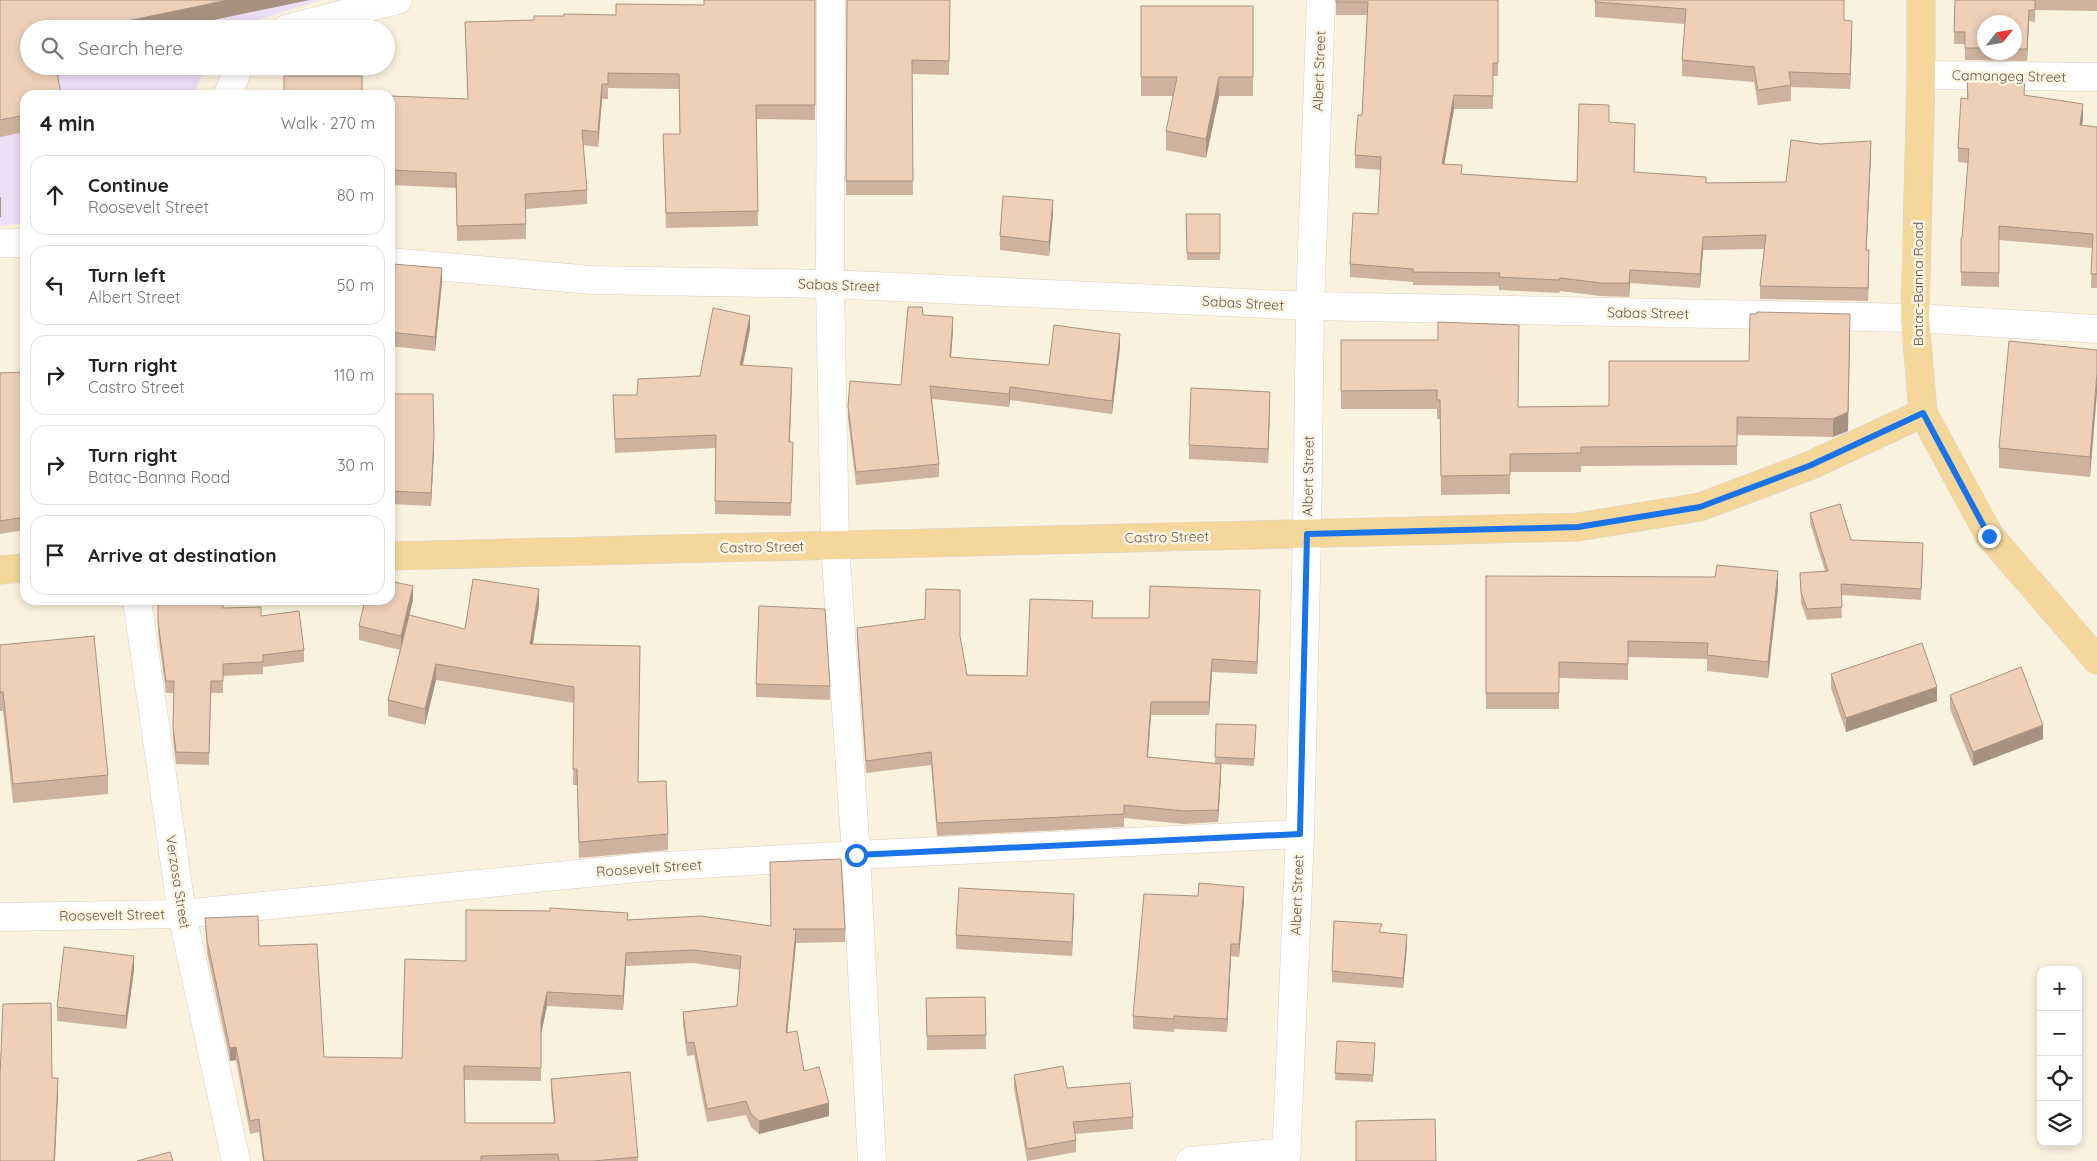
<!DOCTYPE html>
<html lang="en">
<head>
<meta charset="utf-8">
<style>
  body { margin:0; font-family:Quicksand,sans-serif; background:#f6f6f6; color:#222 }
  .controls { position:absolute; right:15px; bottom:15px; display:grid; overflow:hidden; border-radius:10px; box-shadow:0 2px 8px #0003 }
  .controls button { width:45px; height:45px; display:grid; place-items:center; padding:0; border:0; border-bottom:1px solid #e0e0e0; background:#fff; color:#222; font:25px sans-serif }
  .compass { position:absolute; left:1977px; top:15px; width:45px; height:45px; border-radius:50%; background:#fff; box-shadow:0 2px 8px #0003; rotate:59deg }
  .stop { position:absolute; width:15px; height:15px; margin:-11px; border:4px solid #1a73e8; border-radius:50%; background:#fff }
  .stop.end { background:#1a73e8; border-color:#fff; box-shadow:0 1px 5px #0008 }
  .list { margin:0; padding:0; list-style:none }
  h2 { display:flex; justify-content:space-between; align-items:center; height:65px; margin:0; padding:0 20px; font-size:21px }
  h2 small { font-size:16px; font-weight:400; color:#767676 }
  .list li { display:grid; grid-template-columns:32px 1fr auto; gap:15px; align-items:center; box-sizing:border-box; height:80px; margin:0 10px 10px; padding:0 10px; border:1px solid #e0e0e0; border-radius:15px }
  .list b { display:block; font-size:19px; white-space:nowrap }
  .list p { margin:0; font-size:16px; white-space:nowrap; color:#767676 }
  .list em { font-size:16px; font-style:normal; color:#767676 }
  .icon { flex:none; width:28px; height:28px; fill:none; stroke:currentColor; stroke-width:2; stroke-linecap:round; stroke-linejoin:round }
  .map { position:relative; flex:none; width:2097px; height:1161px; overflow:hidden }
  .search { position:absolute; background:#fff; box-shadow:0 2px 8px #0003; left:20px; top:20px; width:375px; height:55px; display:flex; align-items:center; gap:12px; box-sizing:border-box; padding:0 18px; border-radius:28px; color:#767676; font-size:19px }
  .panel { position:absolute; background:#fff; box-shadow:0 2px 8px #0003; left:20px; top:90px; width:375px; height:515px; border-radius:15px }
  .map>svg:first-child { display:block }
  .education { fill:#eeddf6 }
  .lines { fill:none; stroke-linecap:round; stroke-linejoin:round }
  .minor-casing { stroke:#ddcdbc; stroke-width:29 }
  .major-casing { stroke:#dad4d0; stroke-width:29 }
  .minor { stroke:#fff; stroke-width:28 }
  .major { stroke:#f6d79b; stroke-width:28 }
  .wall { fill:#cdb39f; fill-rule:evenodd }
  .shaded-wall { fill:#a79282 }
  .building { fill:#eed0b9; stroke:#a79282 }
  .route { stroke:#1a73e8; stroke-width:6 }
  .labels { text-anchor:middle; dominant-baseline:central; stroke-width:5; stroke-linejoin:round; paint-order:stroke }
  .street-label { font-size:14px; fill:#6f5849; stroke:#fef5e5 }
</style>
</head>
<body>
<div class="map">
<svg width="2097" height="1161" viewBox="0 0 2097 1161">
  <rect width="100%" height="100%" fill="#faf1df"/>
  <path class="education" d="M0,0H321L227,29H29V66H205L194,95H25V223L0,226Z"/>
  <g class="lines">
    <g class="minor-casing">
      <g id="minor">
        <path d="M831,0L830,284L835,545L856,855L872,1161"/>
        <path d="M286,29L398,0"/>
        <path d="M1921,75L2097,77"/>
        <path d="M228,95L239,66"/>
        <path d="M0,243H25"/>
        <path d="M390,262L591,280L830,284L1310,306L1915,318L2097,329"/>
        <path d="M137,600L182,914L236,1161"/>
        <path d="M0,917L182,914L647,867L856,855L1300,834"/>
        <path d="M1190,1161L1287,1152"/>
        <path d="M1286,1161L1300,834L1307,534L1310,306L1321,0"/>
      </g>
    </g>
    <g class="major-casing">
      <g id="major">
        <path d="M1921,0V75L1915,318L1923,413L1989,535L2097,660"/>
        <path d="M390,556L1578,527L1700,507L1809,466L1923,413"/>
        <path d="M0,570L25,568"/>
      </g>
    </g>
    <use href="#minor" class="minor"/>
    <use href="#major" class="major"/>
  </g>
  <g class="wall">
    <path d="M0,0H309L170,29H29L25,95V132L0,137Z"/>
    <path d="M815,0V120L756,119L758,226L666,228L663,134H680L679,89L608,88V99H602L598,147L583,145L587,190V204L526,209V239L457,241L456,188L390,185V96L468,99L465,22L534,20L616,15L704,5Z"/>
    <path d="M847,0H950L949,75L912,74L913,195H846Z"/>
    <path d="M1336,0H1498V76H1493V109H1454L1444,164L1462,174L1577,182L1609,122L1635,138L1634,172L1706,183L1786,182L1871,154L1866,250L1869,264L1868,301L1760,299V286L1764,249L1703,250L1700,288L1630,283L1629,297L1601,296L1560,291L1559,293L1499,290V286L1413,285V282L1350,277V264L1378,214L1381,170L1355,168V155L1362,115L1367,15H1336Z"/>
    <path d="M1595,0L1844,20L1852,36L1850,89L1791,87V101L1758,105L1754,82L1682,76V60L1685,24L1595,17Z"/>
    <path d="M1955,0H2097V11L2035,10V22L2029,21L2027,61L1965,60V44H1954ZM1984,22H2014V52H1984Z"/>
    <path d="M1141,6H1253V96H1219L1206,158L1166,150V131L1173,96H1141Z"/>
    <path d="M1967,77L2025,95L2083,118L2082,125L2097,127V288H2091L2092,248L1999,240V287L1961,286V238H1962L1968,163L1958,162V148L1967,99Z"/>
    <path d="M1053,214L1049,256L1000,250V236Z"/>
    <path d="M1186,214H1220V260H1187Z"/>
    <path d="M25,282V371H22V358Z"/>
    <path d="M442,282L435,351L390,346V293Z"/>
    <path d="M1750,314L1848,431L1833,437L1737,435V465L1581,466V472H1510V494L1441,495L1440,419H1437V409H1341V340L1518,407L1609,406L1749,361Z"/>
    <path d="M923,315L953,330L951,357L1049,365L1120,347L1112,414L1010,400L1009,407L932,399L939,464V477L856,485L848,419V406L901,385Z"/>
    <path d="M750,329L743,365L792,381L790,442H793L791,516L715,514L716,448L615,453L613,395H637L700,376Z"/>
    <path d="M2097,350L2090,477L1999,468V448Z"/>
    <path d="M25,372V530L0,534V373Z"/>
    <path d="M390,394L434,450L431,506L390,504Z"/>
    <path d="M1270,406L1268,463L1189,459V445Z"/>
    <path d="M1810,513L1851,540L1923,554L1921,600L1841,595L1842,618L1807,620L1801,603L1800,573L1825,571L1810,523Z"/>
    <path d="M1486,576L1778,588L1768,678L1707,671V659L1628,657V680L1559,678V709H1486Z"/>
    <path d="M158,600L223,608L261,616L304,650V662L263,667V674L223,676V693H211L209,765L176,764L173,739L174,693H166L158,633Z"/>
    <path d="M413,600L409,615L465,629L539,605L533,644L640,646L638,782L668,834V850L579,858L577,785H573L574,703L436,680L425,725L388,716V700L400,650L359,640V626Z"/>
    <path d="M1260,603L1257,674L1212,672L1209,715H1151L1148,757L1215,763L1216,724L1256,725L1254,766L1221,764V776L1218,822L1184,824L1124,818V827L937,836L931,765L866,773L857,640V628L967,675L1027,676L1092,618H1149Z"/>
    <path d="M0,645L108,775V794L13,803L3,711H0Z"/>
    <path d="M1831,674L1937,701L1846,732L1831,688Z"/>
    <path d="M756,684L830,686V700L756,697Z"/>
    <path d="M1950,695L2043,739L1973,766L1950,709Z"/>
    <path d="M1244,900L1239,957L1231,956L1227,1032L1174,1029V1032L1133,1029V1016Z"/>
    <path d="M1074,908L1072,956L956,949V935Z"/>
    <path d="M205,918L259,946L324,1057L402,1058L466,961L628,920L845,929V942L796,943L787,1033L804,1071L829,1116L759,1134L751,1127L746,1115L707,1122L694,1055L687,1056L683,1025V1012L737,1006L740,970L694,963L626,966L623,1010L547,1006L541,1034V1081L464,1080L465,1123H554L551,1092V1079L638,1157V1161H263L259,1132L250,1134L236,1060L230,1061L207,953Z"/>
    <path d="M1382,932L1407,946L1403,988L1332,982V971Z"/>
    <path d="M134,970L126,1029L57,1021V1007Z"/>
    <path d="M985,997L986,1049L927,1050L926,998Z"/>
    <path d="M1337,1041L1375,1043L1373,1082L1335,1080Z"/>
    <path d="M1014,1075L1067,1088L1133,1117V1129L1075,1134L1076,1140V1152L1027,1161L1014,1088Z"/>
  </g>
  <g class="shaded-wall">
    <path d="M228,0H309L170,29H89Z"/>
    <path d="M2029,10V21L2027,61V49Z"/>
    <path d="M1852,21V36L1850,89V74Z"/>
    <path d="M1219,77V96L1206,158V139Z"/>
    <path d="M602,84V99L598,147V132Z"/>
    <path d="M1454,95V109L1442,177V164Z"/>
    <path d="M2083,104V118L2080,139V125Z"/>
    <path d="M1871,141V154L1866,263V250Z"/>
    <rect x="0" y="197" width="1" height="20"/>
    <path d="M1053,200V214L1049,256V242Z"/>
    <path d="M1703,237V250L1700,288V274Z"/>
    <path d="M1869,250V264L1868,301V288Z"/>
    <path d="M442,268V282L435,351V337Z"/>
    <path d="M1630,270V283L1629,297V283Z"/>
    <path d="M750,316V329L740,378V365Z"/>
    <path d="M953,317V330L950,370V357Z"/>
    <path d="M1850,332L1848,431L1833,437V419Z"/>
    <path d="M1120,334V347L1112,414V401Z"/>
    <path d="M792,368V381L789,455V442Z"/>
    <path d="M2097,373V393L2090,477V457Z"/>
    <path d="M1010,387V400L1009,407V394Z"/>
    <path d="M1270,392V406L1268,463V449Z"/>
    <path d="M434,437V450L431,506V493Z"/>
    <path d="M1778,571V588L1768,678V662Z"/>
    <path d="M413,586V600L401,650V636Z"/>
    <path d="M539,589V605L530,661V644Z"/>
    <path d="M1260,590V603L1257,674V662Z"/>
    <path d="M1212,659V672L1209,715V702Z"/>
    <path d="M436,664V680L425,725V709Z"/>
    <path d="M1937,687V701L1846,732V718Z"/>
    <path d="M1151,702V715L1147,769V757Z"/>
    <path d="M2043,725V739L1973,766V752Z"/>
    <path d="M1221,764V776L1218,822V810Z"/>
    <path d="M1244,887V900L1239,957V944Z"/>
    <path d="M1074,894V908L1072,956V942Z"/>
    <path d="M796,930V943L786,1046V1033Z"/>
    <path d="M1407,935V946L1403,988V978Z"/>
    <path d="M1231,944V956L1227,1032V1019Z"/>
    <path d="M626,953V966L623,1010V996Z"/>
    <path d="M134,956V970L126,1029V1016Z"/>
    <path d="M547,992V1006L541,1034V1021Z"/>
    <path d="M236,1047V1060L230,1061V1048Z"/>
    <path d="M58,1078V1095L55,1161H54Z"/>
    <path d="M829,1103V1116L759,1134V1121Z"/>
  </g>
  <g class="building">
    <path d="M0,0H228L89,29H29V66H56L61,95H25V115L0,120Z"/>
    <path d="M704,0H815V105H756L758,211L666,213L663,134H680L679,74L608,73V84H602L598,132L582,130L587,190L525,194L526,224L457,226L456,173L390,170V96L468,99L465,22L534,20V16H564V14L616,15V4L704,5Z"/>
    <path d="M847,0H950L949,61L912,60L913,181H846Z"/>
    <path d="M1336,0H1498V63H1493V96L1454,95L1442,164L1462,165L1461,174L1577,182L1579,104L1609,105V122L1635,124L1634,172L1706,177V183L1786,182L1791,140L1820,144L1871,141L1866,250H1869L1868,288L1760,286L1766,235L1703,237L1700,274L1630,270L1629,283H1601L1560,278L1559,280L1499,277L1500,273L1413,272V269L1350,264L1353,213L1378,214L1381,157L1355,155L1358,115H1362L1368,2H1336Z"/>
    <path d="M1595,0H1844V20L1852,21L1850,74L1789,72L1791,85L1758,90L1754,67L1682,60L1686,9L1595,2Z"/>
    <path d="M1955,0H2035V10H2029L2027,49H2014V22H1984V48H1965V32H1954Z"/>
    <path d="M1141,6H1253V77H1219L1206,139L1166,131L1177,77H1141Z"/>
    <path d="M284,76H362V94L374,95H284Z"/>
    <path d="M1967,77L2025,78L2024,95L2083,104L2080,125L2097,127V274H2091L2093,234L1999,226V273L1961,272V238H1962L1969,149L1958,148L1961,98L1968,99Z"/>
    <path d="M1003,196L1053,200L1049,242L1000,236Z"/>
    <path d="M1186,214H1220V253H1187Z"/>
    <path d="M393,264L442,268L435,337L390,332V293Z"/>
    <path d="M24,282L25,358H22Z"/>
    <path d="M908,307H922L923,315L953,317L950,357L1049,365L1054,325L1120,334L1112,401L1010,387L1009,394L930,386L939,464L856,472L848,406L850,381L901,385Z"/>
    <path d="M713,308L750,316L740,365L792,368L789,442H793L791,503L715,501L716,435L615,439L613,395H637L638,379L700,376Z"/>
    <path d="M1757,312L1850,314L1848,412L1833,419L1737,417V446L1581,447V453L1510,454V475L1441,476L1440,400H1437V390L1341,391V340H1438V322L1519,325L1518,407L1609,406V361H1749L1750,314H1756Z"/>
    <path d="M2009,341L2097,350V373L2090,457L1999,448Z"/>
    <path d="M25,372V517L0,521V373Z"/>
    <path d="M1191,388L1270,392L1268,449L1189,445Z"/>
    <path d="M390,394H433L434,437L431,493L390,491Z"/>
    <path d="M1840,504L1851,540L1923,543L1921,589L1841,584L1842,607L1807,609L1801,592L1800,573L1828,571L1810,513Z"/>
    <path d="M1717,565L1778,571L1768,662L1707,655L1708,643L1628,641V664L1559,662V693H1486V576L1715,577Z"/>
    <path d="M473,579L539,589L530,644L640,646L638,782L666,781L668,834L579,842L577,769H573L574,687L436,664L425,709L388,700L409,615L465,629Z"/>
    <path d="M390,581L413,586L401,636L359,626L365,600H390Z"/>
    <path d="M1150,586L1260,590L1257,662L1212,659L1209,702H1151L1147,757L1221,764L1218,810L1184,811L1124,805V814L937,823L931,752L866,761L857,628L925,619L926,589L960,590V636L967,675L1027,676L1030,599L1093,601L1092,618H1149Z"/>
    <path d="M158,600H223V608L261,607V616L299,611L304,650L263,655V662L223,664V681H211L209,753L176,752L173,727L174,681H166L158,621Z"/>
    <path d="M759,606L825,609L830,686L756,684Z"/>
    <path d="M94,636L108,775L13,784L3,692H0V645Z"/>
    <path d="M1922,643L1937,687L1846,718L1831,674Z"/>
    <path d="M2021,667L2043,725L1973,752L1950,695Z"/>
    <path d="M1216,724L1256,725L1254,759L1215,757Z"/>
    <path d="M841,859L845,929H793L796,930L786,1033L797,1031L804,1071L819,1067L829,1103L759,1121L751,1114L746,1101L707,1109L694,1042L687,1043L683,1012L737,1006L741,956L694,950L626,953L623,996L547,992L541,1021V1068L464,1066L465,1123H555L551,1079L630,1072L638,1157L593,1161H559L558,1154L481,1156V1161H264L259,1119L250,1121L236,1047L230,1048L207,940L205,918L258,916L259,946L317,944L324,1057L402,1058L405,959L466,961V910L550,911V908L628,913L627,920L701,916L771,926L770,862Z"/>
    <path d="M1199,883L1244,887L1239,944H1231L1227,1019L1174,1016V1019L1133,1016L1144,894L1198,896Z"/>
    <path d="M959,888L1074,894L1072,942L956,935Z"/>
    <path d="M1334,921L1382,924L1379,932L1407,935L1403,978L1332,971Z"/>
    <path d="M64,947L134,956L126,1016L57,1007Z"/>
    <path d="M985,997L986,1035L927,1036L926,998Z"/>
    <path d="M51,1003L52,1078H58L54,1161H0V1076L3,1004Z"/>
    <path d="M1337,1041L1375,1043L1373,1075L1335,1073Z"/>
    <path d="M1063,1066L1067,1088L1130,1083L1133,1117L1073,1122L1076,1140L1027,1149L1014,1075Z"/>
    <path d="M1435,1119L1436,1161H1356V1121Z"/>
    <path d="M170,1152L173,1161H137Z"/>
  </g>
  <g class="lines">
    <path class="route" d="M856,855L1300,834L1307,534L1578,527L1700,507L1809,466L1923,413L1989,536"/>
  </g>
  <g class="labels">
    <g class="street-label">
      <text transform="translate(1319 71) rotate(-88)">Albert Street</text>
      <text transform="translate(2009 76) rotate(1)">Camangeg Street</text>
      <text transform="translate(1918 284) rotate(-90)">Batac-Banna Road</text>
      <text transform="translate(839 285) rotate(2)">Sabas Street</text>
      <text transform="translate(1243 303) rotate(3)">Sabas Street</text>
      <text transform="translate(1648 313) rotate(1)">Sabas Street</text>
      <text transform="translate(1308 476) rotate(-89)">Albert Street</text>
      <text transform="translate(1167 537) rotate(-1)">Castro Street</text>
      <text transform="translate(762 547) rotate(-1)">Castro Street</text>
      <text transform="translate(649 868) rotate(-4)">Roosevelt Street</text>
      <text transform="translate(178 882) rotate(81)">Verzosa Street</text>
      <text transform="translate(1297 895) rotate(-88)">Albert Street</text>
      <text transform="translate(112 915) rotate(-1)">Roosevelt Street</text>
    </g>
  </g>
</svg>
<div class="controls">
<button>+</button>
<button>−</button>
<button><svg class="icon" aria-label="locate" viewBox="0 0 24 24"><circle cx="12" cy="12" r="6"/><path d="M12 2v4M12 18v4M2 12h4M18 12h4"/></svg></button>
<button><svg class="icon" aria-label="layers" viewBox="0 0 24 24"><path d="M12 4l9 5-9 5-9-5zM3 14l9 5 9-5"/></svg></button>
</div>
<svg class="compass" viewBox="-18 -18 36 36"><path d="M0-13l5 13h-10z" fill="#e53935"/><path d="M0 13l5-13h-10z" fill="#767676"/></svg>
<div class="stop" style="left:856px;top:855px"></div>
<div class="stop end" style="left:1989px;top:536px"></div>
<div class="search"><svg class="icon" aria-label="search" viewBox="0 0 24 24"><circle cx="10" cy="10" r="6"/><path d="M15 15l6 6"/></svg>Search here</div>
<section class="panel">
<h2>4 min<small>Walk · 270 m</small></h2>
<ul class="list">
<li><svg class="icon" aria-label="ahead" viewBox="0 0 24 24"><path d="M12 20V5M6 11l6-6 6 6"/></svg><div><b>Continue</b><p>Roosevelt Street</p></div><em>80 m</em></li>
<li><svg class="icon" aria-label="left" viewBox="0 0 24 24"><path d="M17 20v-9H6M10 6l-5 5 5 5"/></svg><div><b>Turn left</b><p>Albert Street</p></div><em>50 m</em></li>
<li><svg class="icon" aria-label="right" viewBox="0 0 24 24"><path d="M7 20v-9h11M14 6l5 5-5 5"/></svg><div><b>Turn right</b><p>Castro Street</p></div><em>110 m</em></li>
<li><svg class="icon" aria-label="right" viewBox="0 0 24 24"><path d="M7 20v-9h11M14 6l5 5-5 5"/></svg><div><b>Turn right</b><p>Batac-Banna Road</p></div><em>30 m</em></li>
<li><svg class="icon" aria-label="arrive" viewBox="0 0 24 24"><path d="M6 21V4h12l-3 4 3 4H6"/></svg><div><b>Arrive at destination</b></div></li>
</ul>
</section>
</div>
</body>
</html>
